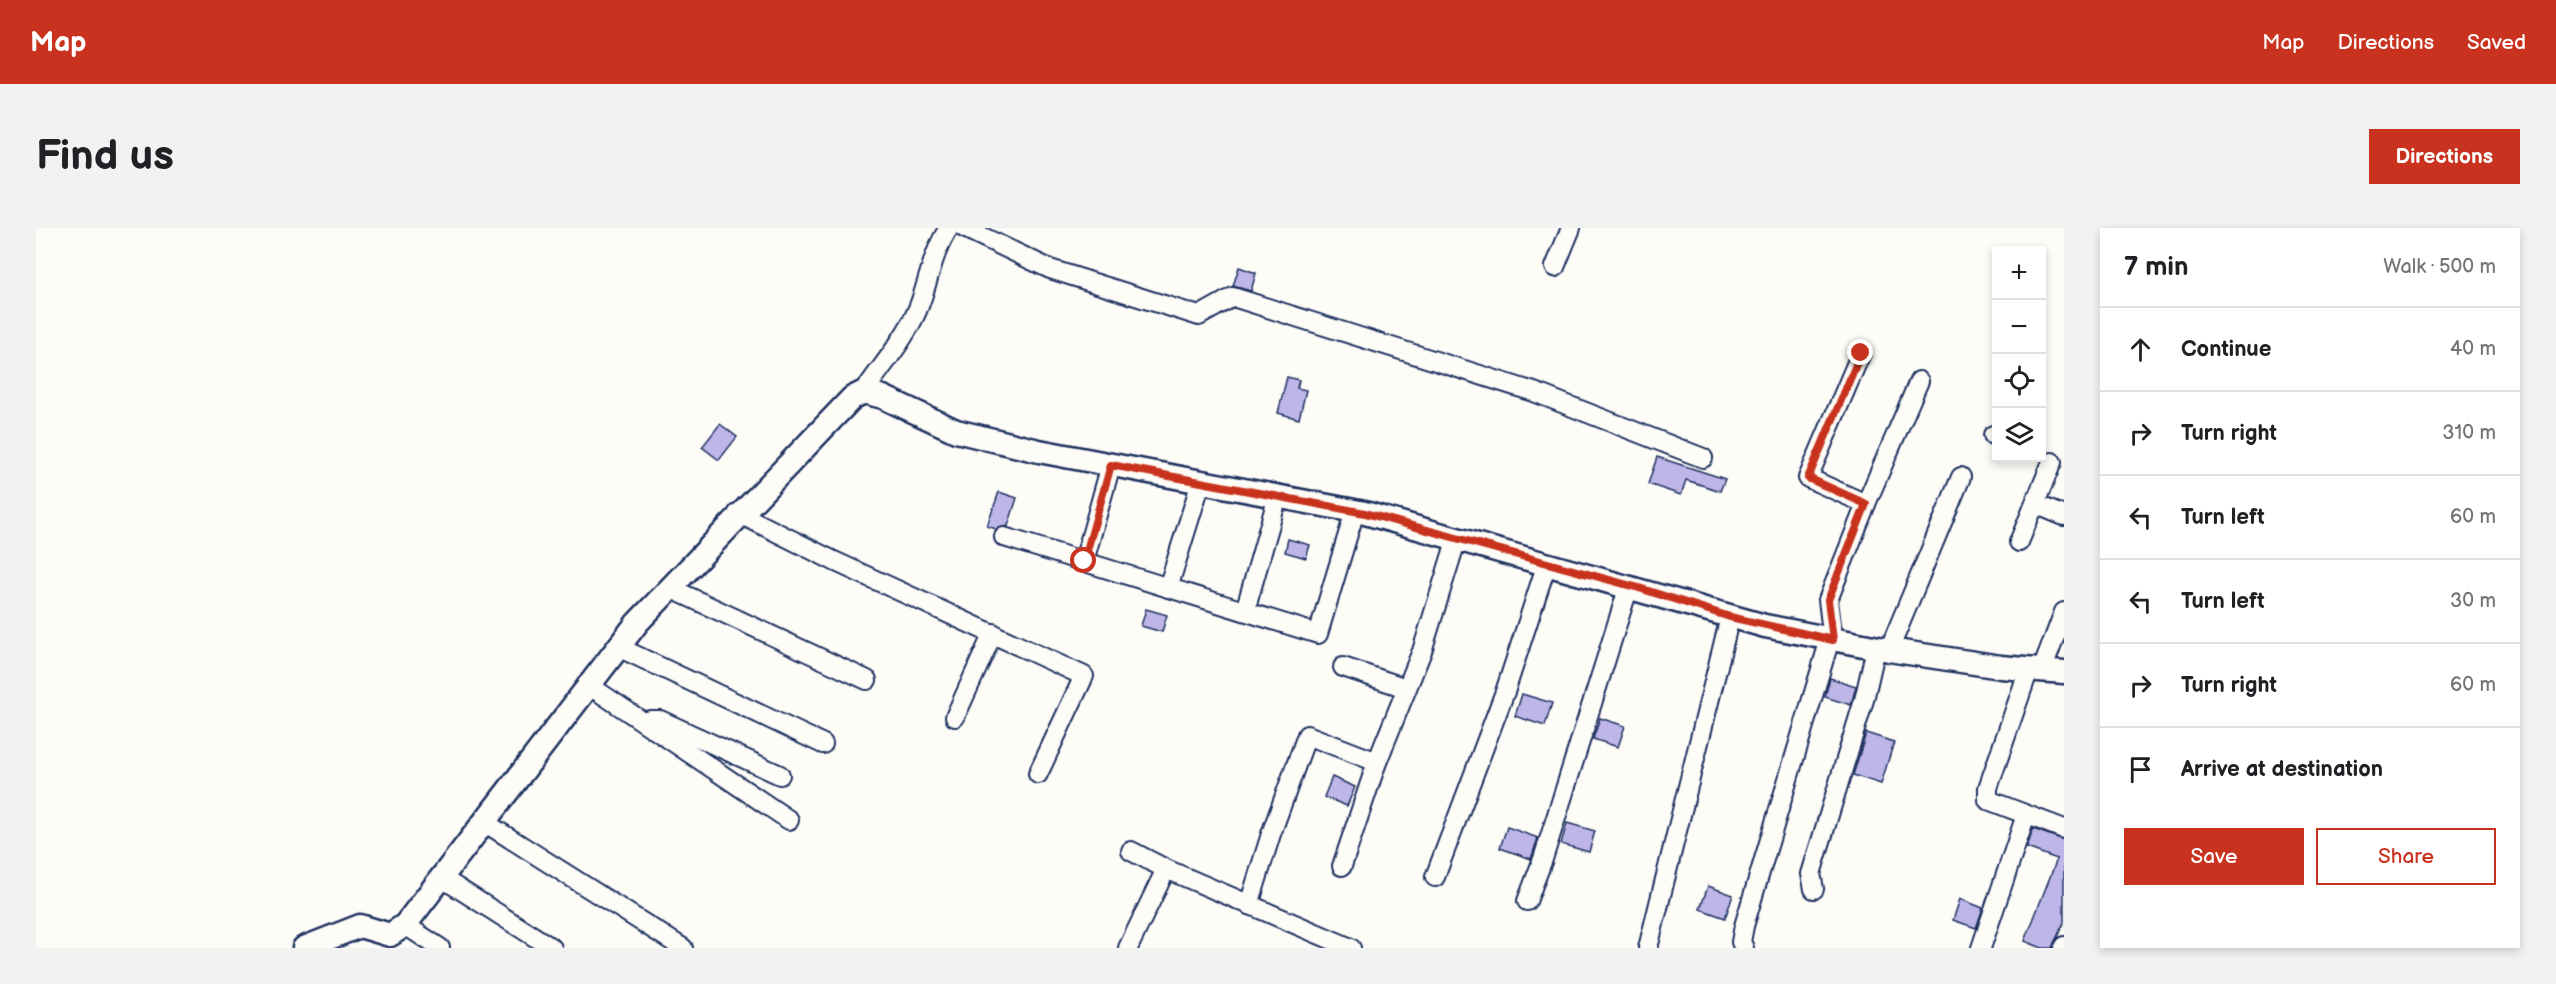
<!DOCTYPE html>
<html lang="en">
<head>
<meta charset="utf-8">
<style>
  body { margin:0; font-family:"Balsamiq Sans",sans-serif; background:#f2f2f2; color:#202124 }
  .controls { position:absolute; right:18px; top:18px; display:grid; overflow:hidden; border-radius:0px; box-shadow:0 3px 9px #0003 }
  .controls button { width:54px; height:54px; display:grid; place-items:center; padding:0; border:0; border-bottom:2px solid #e0e0e0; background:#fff; color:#202124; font:30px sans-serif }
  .stop { position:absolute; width:18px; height:18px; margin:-14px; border:4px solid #c8321e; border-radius:50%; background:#fff }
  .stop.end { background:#c8321e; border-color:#fff; box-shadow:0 2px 6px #0008 }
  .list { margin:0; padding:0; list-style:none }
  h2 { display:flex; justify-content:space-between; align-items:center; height:78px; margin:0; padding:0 24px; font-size:26px }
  h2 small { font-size:20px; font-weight:400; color:#757577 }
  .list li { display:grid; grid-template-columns:39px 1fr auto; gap:18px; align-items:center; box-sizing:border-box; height:84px; padding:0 24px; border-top:2px solid #e0e0e0 }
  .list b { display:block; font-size:22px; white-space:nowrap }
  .list em { font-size:20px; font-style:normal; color:#757577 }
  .actions { display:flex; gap:12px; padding:18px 24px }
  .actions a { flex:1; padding:14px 0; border:2px solid #c8321e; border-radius:0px; text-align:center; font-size:21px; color:#c8321e }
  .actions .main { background:#c8321e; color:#fff }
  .icon { flex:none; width:33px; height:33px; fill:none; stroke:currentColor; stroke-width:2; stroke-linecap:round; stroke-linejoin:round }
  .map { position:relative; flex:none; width:2028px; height:720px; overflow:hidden; border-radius:0px }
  header { display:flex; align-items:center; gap:36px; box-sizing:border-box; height:84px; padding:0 30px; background:#c8321e; color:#fff }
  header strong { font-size:28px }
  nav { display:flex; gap:33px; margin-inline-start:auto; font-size:21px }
  .intro { display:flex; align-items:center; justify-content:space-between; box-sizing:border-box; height:144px; padding:0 36px }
  h1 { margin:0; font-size:42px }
  .button { padding:15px 27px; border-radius:0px; background:#c8321e; color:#fff; font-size:21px; font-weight:700 }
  main { display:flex; gap:36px; padding:0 36px }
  aside { flex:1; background:#fff; border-radius:0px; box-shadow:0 3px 9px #0003 }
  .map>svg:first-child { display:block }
  .building { fill:#bfb6e8; stroke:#1b2f5e; stroke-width:1.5 }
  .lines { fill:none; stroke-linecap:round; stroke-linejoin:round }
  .minor-casing { stroke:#1b2f5e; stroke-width:22 }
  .tertiary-casing { stroke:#1b2f5e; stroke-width:27 }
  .minor { stroke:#fdfcf7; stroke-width:18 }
  .tertiary { stroke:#fdfcf7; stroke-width:22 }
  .route { stroke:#c8321e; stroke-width:8 }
</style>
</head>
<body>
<header>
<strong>Map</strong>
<nav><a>Map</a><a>Directions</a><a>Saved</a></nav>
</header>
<div class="intro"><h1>Find us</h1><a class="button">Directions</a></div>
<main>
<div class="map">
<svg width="2028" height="720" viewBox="0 0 2028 720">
  <rect width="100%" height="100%" fill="#fdfcf7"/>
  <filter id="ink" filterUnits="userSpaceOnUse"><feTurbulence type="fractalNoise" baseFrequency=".0167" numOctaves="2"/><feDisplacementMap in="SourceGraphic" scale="12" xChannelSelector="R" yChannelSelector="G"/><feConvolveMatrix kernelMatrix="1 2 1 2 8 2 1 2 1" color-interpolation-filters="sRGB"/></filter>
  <g filter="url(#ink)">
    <g class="building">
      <path d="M1203,39L1220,45L1215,63L1197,58Z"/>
      <path d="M1251,149L1263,152L1261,160L1270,162L1263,191L1242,185Z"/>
      <path d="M684,196L701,209L683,232L666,219Z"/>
      <path d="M1621,229L1689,251L1684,263L1650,252L1645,267L1612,256Z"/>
      <path d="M963,264L981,270L972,298L960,301L951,298Z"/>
      <path d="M1252,311L1274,317L1270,330L1249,324Z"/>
      <path d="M1110,381L1131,387L1126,404L1105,398Z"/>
      <path d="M1794,450L1820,458L1815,477L1789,469Z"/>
      <path d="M1486,466L1516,475L1509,498L1479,488Z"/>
      <path d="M1564,490L1589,498L1582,519L1557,511Z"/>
      <path d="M1830,505L1858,514L1845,556L1817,547Z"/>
      <path d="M1296,549L1319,559L1311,578L1288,569Z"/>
      <path d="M1531,595L1559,603L1553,624L1525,616Z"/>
      <path d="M1471,599L1502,610L1495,631L1464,620Z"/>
      <path d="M1997,601L2028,612V694L2016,720H2006L1989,713L2021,631L1991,620Z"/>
      <path d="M1672,658L1697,667L1689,690L1664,681Z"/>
      <path d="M1924,671L1947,680L1940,700L1917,692Z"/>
    </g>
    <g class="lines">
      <g class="minor-casing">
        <g id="minor">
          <path d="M928,0L1014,41L1163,88L1197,69L1498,164L1667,230"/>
          <path d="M1519,39L1535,0"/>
          <path d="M1825,125L1772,250L1830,276"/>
          <path d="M828,164C847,136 871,109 883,78C893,52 897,23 913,0"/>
          <path d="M1957,207L1960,208"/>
          <path d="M1999,276L2028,288"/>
          <path d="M702,285L798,333L1048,448L1002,546"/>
          <path d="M968,309L1282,406L1319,283"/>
          <path d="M1983,314L2016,234"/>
          <path d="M1048,333L1075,237"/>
          <path d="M634,360L831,452"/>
          <path d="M1132,360L1165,254"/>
          <path d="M1209,383L1242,268"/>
          <path d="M1797,412L1792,372L1830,276L1883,153"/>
          <path d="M582,419L787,516"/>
          <path d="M1853,422L1925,249"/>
          <path d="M1307,439L1370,460"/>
          <path d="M1993,441L1952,560V572L2028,601"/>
          <path d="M2006,442L2028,384"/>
          <path d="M551,456L753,592"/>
          <path d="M919,489L957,405"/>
          <path d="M614,492H624L744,547"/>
          <path d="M448,594L647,720"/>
          <path d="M1095,623L1130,641L1315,720"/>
          <path d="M1306,638L1341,534L1386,423L1421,310"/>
          <path d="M1399,649L1470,461L1511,335"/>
          <path d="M406,650L516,720"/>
          <path d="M1778,661L1775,646L1828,472L1840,420"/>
          <path d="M1491,673L1507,631L1593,358"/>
          <path d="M1213,677L1235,606L1271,507L1341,534"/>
          <path d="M369,697L404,720"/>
          <path d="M1092,720L1130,641"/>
          <path d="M1612,720L1694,389"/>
          <path d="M1708,720L1705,714L1708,698L1794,411"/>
          <path d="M1945,720L1990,587"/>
          <path d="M2027,720L2028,718"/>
        </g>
      </g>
      <g class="tertiary-casing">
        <path id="tertiary" d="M268,720L324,698L354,707L369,697L601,395L816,170L828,164L847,169L920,203L1003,223L1329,285L1729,398L1853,422L1965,439L2028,444"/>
      </g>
      <use href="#minor" class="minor"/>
      <use href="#tertiary" class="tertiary"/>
    </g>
  </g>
  <g class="lines" filter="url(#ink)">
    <path class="route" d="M1048,333L1075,237L1329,285L1603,360L1694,389L1797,412L1792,372L1830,276L1772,250L1825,125"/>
  </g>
</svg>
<div class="controls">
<button>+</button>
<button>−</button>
<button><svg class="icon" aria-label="locate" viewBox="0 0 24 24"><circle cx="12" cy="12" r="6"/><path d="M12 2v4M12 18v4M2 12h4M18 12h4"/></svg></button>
<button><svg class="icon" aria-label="layers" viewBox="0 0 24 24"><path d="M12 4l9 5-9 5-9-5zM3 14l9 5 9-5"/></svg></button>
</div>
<div class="stop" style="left:1048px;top:333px"></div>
<div class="stop end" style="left:1825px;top:125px"></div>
</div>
<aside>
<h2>7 min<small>Walk · 500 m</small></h2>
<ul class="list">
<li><svg class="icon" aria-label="ahead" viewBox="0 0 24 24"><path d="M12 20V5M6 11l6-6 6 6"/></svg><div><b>Continue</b></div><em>40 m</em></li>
<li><svg class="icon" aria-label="right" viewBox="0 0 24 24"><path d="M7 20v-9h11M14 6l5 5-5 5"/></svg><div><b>Turn right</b></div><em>310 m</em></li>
<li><svg class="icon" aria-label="left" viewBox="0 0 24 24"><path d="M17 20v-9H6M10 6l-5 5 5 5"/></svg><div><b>Turn left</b></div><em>60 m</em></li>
<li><svg class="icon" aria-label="left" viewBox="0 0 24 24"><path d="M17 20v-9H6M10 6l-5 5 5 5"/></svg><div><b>Turn left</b></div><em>30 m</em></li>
<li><svg class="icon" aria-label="right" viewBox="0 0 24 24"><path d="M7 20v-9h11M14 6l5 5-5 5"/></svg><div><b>Turn right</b></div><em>60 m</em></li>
<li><svg class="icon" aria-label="arrive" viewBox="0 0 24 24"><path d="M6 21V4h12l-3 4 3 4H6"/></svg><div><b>Arrive at destination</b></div></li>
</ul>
<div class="actions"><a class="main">Save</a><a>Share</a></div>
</aside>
</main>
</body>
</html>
